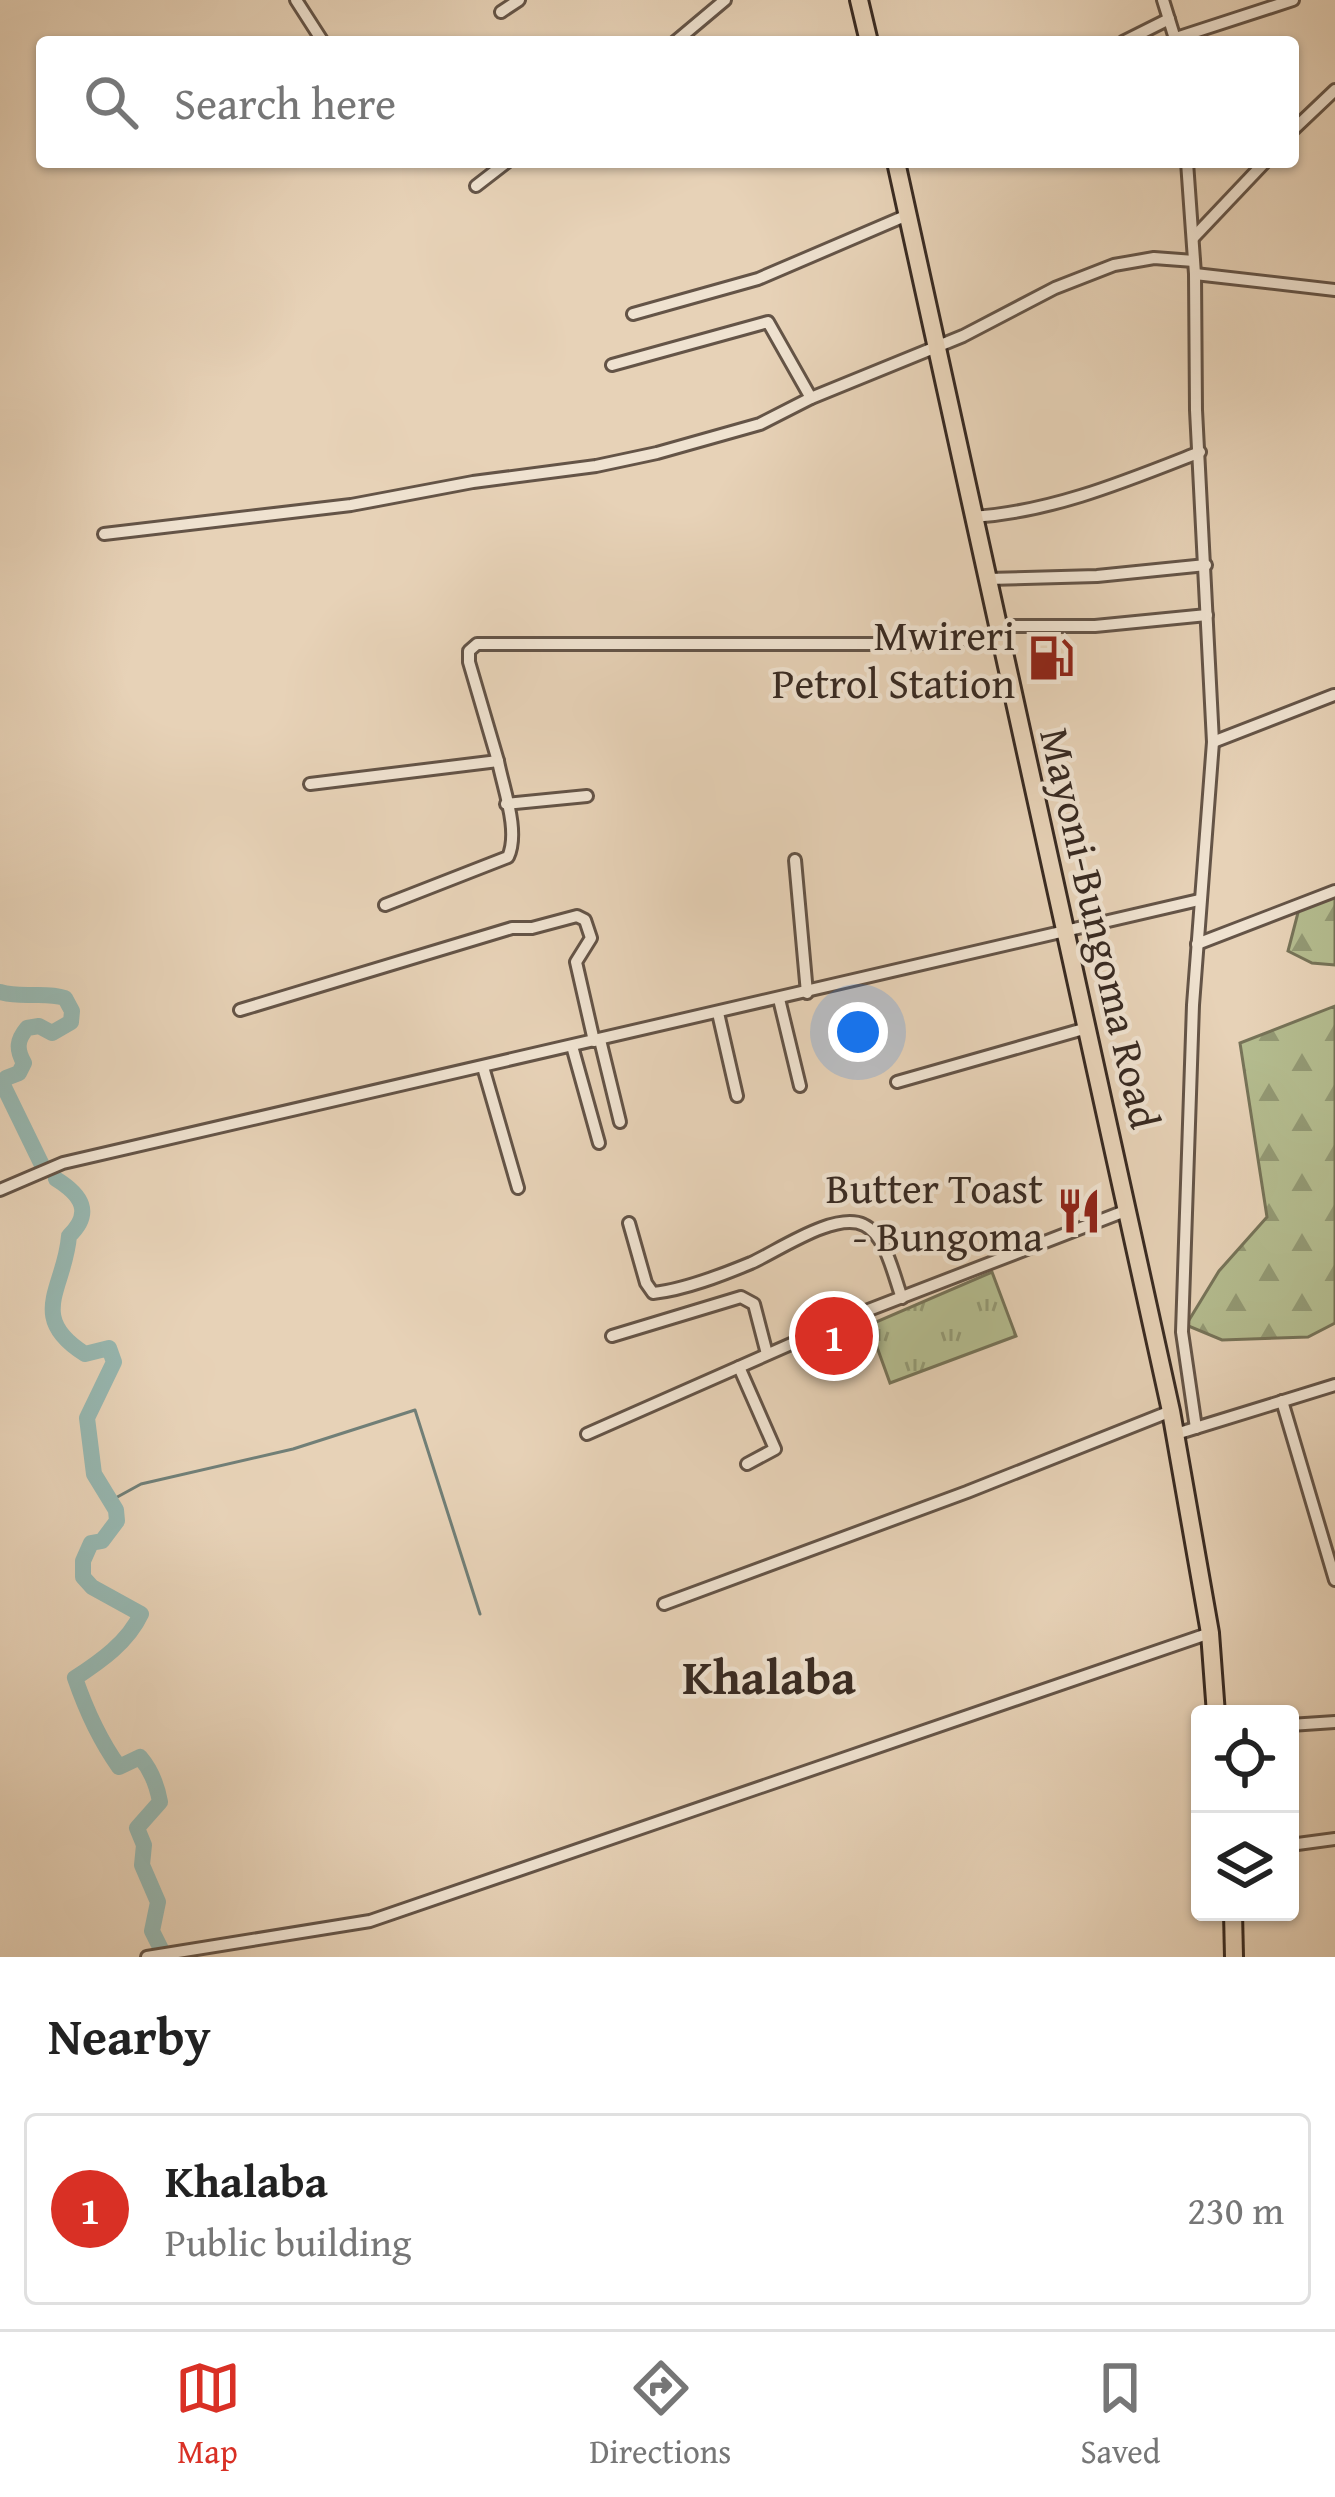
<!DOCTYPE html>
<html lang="en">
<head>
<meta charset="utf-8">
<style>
  body { margin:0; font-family:"Gentium Book Plus",serif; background:#f2f2f2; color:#222 }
  .controls { position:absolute; right:36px; bottom:36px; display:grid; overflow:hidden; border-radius:12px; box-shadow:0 3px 9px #0004 }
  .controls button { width:108px; height:108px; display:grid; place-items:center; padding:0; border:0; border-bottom:3px solid #e0e0e0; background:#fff; color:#222; font:60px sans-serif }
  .you { position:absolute; left:858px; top:1032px; width:42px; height:42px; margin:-30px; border:9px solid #fff; border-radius:50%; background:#1a73e8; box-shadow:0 0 0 18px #1a73e833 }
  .badge { display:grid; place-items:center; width:78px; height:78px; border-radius:50%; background:#d93025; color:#fff; font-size:39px; font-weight:700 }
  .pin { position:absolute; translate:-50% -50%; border:6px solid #fff; box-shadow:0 3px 12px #0006 }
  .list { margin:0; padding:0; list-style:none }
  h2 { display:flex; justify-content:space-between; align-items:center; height:156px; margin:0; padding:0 48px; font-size:51px }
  h2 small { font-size:39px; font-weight:400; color:#767676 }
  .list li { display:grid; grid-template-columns:78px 1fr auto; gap:36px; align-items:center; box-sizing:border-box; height:192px; margin:0 24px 24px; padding:0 24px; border:3px solid #e0e0e0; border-radius:12px }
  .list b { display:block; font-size:45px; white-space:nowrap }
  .list p { margin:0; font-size:39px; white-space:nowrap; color:#767676 }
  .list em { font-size:39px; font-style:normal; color:#767676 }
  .icon { flex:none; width:66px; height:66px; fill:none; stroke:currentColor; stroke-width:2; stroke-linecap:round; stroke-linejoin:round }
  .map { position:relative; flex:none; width:1335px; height:1957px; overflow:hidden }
  .search { position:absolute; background:#fff; box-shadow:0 3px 9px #0004; left:36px; right:36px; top:36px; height:132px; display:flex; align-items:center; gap:30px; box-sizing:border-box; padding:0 42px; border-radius:12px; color:#767676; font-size:45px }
  .sheet { height:372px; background:#fff }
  nav { display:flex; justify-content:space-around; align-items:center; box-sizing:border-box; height:168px; border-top:3px solid #e0e0e0; background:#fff; font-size:33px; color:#767676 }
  nav a { display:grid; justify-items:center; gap:6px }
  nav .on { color:#d93025 }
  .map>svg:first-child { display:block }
  .grass { fill:url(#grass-tufts); stroke:#767358; stroke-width:3 }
  .forest { fill:url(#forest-firs); stroke:#767358; stroke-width:3 }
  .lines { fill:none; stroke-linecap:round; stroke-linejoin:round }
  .stream { stroke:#717f77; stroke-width:3 }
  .river { stroke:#97b7b0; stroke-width:16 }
  .street-casing { stroke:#645447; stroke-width:16 }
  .primary-casing { stroke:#382a22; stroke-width:22 }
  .street { stroke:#efe2d0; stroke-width:10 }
  .primary { stroke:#e7d2b7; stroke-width:16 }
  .labels { text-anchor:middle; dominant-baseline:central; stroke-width:9; stroke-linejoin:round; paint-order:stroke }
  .poi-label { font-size:42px; fill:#382a22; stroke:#efe2d0; text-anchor:end }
  .street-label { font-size:42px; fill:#382a22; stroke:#efe2d0 }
  .quarter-label { font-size:48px; font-weight:bold; fill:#382a22; stroke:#efe2d0 }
</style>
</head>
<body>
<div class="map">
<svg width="1335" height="1957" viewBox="0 0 1335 1957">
  <defs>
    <pattern id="grass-tufts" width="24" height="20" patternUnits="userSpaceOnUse" patternTransform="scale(3)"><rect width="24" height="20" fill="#b4bc8f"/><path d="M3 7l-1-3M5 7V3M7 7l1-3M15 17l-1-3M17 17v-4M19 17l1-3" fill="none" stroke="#939974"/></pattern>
    <pattern id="forest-firs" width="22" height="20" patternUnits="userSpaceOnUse" patternTransform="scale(3)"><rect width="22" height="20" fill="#b4bc8f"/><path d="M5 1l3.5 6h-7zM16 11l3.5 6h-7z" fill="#939974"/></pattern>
  </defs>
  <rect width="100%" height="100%" fill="#e7d2b7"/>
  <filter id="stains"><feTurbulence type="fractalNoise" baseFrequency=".00167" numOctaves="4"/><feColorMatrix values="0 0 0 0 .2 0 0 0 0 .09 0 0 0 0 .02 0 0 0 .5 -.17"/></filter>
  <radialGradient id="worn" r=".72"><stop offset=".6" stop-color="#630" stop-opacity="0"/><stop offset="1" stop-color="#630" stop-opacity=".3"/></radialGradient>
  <path class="grass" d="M992,1272L1016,1336L890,1383L869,1325Z"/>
  <g class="forest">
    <path d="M1335,896V965L1312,963L1288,951L1300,905Z"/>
    <path d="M1335,1006V1323L1308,1337L1222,1340L1186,1325L1219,1271L1267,1217L1240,1043Z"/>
  </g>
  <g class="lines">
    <path class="stream" d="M110,1501L141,1484L293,1449L415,1410L480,1614"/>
    <g class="river">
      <path d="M0,992C23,999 43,991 65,998L72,1011L71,1022L52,1033L39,1026L27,1028C17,1040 16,1049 24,1063L19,1073L6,1078L3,1085L41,1163"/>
      <path d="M56,1179C82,1195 93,1213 69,1236C65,1288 26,1317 85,1354L109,1348L114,1362L87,1418L94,1474L116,1510L117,1521L102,1541L91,1543L83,1561V1577L92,1587L141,1614C128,1642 101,1661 75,1678C86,1710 99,1739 119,1767L140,1757C152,1771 157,1785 160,1802L137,1828L144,1845L142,1865L158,1902L152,1931L165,1957"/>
    </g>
    <g class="street-casing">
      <g id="street">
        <path d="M296,0L323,42"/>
        <path d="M1163,0L1176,42"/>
        <path d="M501,12L519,0"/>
        <path d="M1176,38L1293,0"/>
        <path d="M675,42L725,0"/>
        <path d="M1123,42L1169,19"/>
        <path d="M1293,130L1335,90"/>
        <path d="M1187,162L1195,274L1196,410L1213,742L1193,1005L1182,1332L1196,1428"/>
        <path d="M476,186L507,162"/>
        <path d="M1193,238L1265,162"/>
        <path d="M1195,274L1335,290"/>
        <path d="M633,314L758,279L905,216"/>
        <path d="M612,365L768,322L811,398"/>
        <path d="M973,517C1052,512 1126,481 1200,452"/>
        <path d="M104,534L351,505L473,482L596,466L657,453L760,424L811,398L963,336L1055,288L1114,265L1154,258L1194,261"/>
        <path d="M987,579L1097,576L1206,565"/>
        <path d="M997,626H1095L1207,615"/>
        <path d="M1213,742L1334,695"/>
        <path d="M310,784L498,761L469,662V651L477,644H900L998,638"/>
        <path d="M506,804L587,796"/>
        <path d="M795,860L807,993"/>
        <path d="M385,905L508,857C520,831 503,788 498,761"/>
        <path d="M1197,944L1335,891"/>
        <path d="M779,999L800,1086"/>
        <path d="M240,1010L512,928H532L577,916L585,920L591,938L576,962L594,1041"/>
        <path d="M718,1013L737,1096"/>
        <path d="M600,1040L620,1122"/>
        <path d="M572,1046L599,1143"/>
        <path d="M483,1067L518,1188"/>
        <path d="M897,1082L1087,1028"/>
        <path d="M0,1190L63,1163L1199,900"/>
        <path d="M629,1223L646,1283L653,1293C684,1290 722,1275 751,1263C778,1251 835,1211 864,1225C886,1235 894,1277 902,1298"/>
        <path d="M612,1336L741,1297L754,1304L767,1354"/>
        <path d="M739,1367L775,1449L747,1464"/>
        <path d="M1282,1401L1335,1580"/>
        <path d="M587,1434L866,1311L1125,1211"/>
        <path d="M1176,1434L1335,1385"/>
        <path d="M664,1604L967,1492L1171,1411"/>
        <path d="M1290,1725L1335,1722"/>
        <path d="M1290,1845L1335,1839"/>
        <path d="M147,1957L370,1921L1210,1633"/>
      </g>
    </g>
    <g class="primary-casing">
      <g id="primary">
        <path d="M859,0L869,42"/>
        <path d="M896,162L1171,1411L1210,1633L1216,1714"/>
        <path d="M1233,1912L1234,1957"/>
      </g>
    </g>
    <use href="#street" class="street"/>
    <use href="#primary" class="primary"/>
  </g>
  <defs>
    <g id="fuel-bare" transform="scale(3.6)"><path d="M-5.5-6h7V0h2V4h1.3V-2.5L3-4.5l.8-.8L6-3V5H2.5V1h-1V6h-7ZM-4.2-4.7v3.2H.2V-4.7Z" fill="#8f2418" stroke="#efe2d0" stroke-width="2.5" paint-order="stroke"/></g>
    <g id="restaurant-bare" transform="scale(3.6)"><path d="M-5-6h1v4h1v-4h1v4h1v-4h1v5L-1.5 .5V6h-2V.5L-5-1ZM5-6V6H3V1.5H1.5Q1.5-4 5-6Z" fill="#8f2418" stroke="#efe2d0" stroke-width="2.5" paint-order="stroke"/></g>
  </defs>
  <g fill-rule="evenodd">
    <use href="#fuel-bare" x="1051" y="658"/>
    <use href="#restaurant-bare" x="1079" y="1211"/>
  </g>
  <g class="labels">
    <g class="poi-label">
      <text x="1015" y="634">Mwireri<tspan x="1015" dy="48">Petrol Station</tspan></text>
      <text x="1043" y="1187">Butter Toast<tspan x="1043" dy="48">- Bungoma</tspan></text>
    </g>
    <g class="street-label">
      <text transform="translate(1101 928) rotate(77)">Mayoni-Bungoma Road</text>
    </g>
    <g class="quarter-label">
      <text x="769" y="1676">Khalaba</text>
    </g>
  </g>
  <rect width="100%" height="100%" filter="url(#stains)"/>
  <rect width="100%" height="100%" fill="url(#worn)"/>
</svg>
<div class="controls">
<button><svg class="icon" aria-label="locate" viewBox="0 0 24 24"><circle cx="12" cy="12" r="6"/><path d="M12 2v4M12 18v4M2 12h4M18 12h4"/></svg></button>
<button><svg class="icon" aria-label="layers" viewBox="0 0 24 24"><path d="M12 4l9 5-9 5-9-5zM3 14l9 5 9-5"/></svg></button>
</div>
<div class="you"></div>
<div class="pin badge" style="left:834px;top:1336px">1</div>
<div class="search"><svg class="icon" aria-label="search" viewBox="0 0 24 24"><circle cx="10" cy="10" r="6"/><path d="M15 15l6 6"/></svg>Search here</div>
</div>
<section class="sheet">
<h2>Nearby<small></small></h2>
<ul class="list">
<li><span class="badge">1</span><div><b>Khalaba</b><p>Public building</p></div><em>230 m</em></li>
</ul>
</section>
<nav>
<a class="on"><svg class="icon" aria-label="map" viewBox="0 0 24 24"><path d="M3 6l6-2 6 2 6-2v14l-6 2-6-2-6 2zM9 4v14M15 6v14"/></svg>Map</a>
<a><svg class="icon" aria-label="directions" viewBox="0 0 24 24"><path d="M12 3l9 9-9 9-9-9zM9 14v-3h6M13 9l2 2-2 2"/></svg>Directions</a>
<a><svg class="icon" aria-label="saved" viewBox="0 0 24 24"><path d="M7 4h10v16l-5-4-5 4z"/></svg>Saved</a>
</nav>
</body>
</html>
